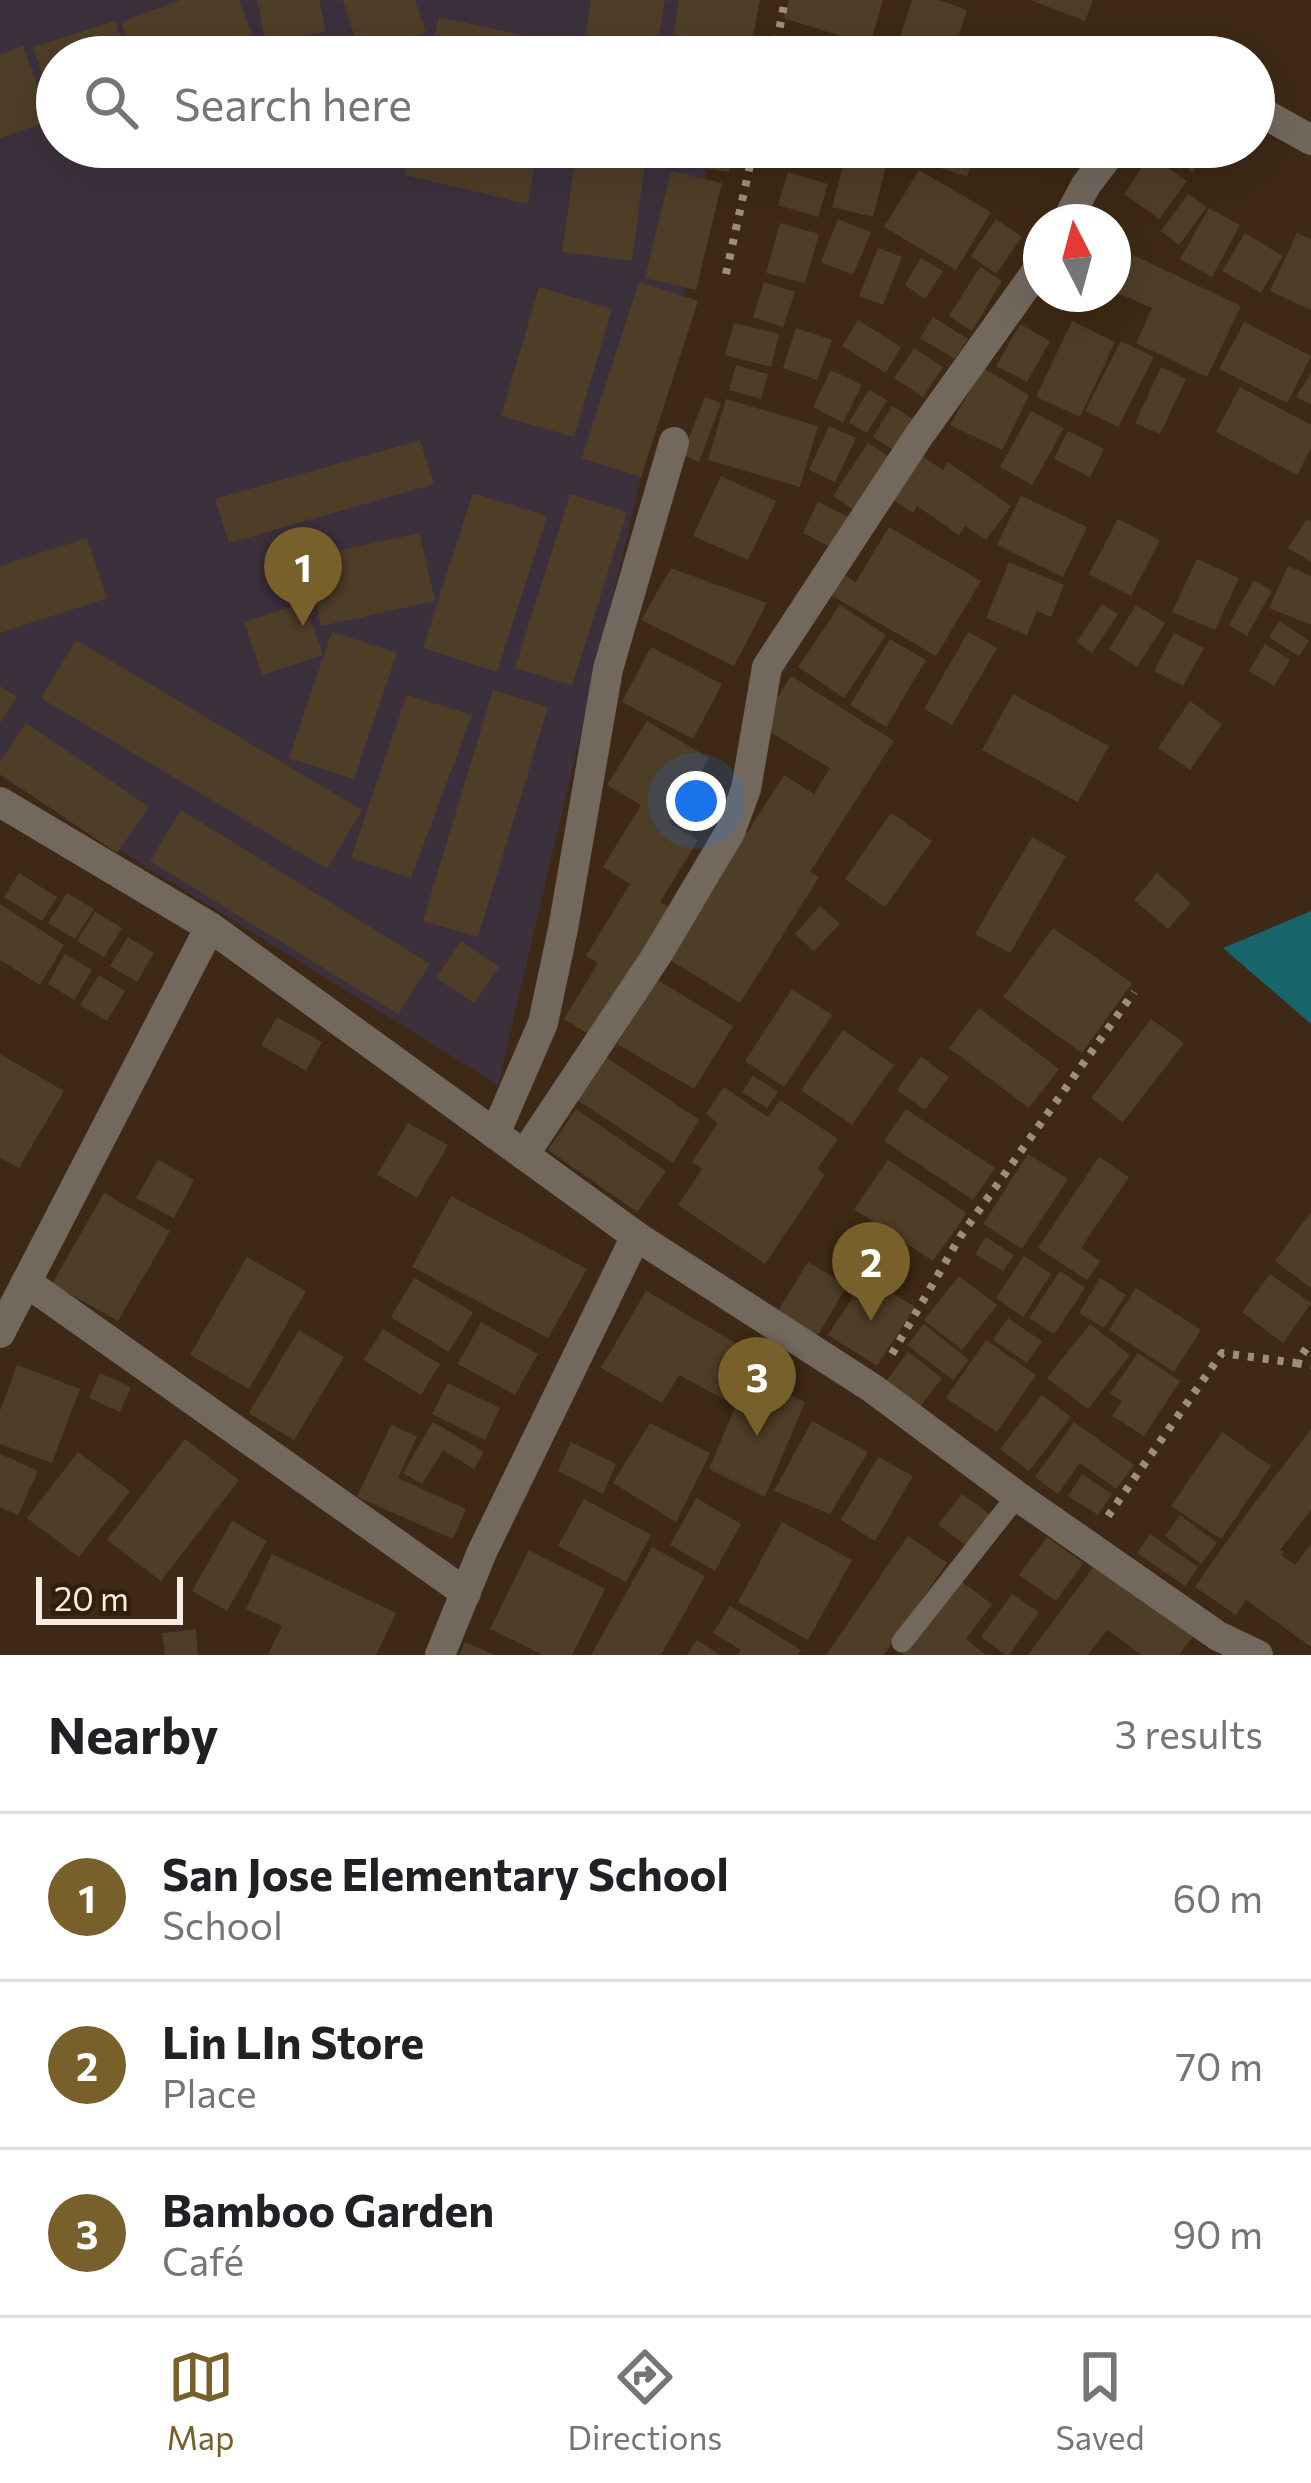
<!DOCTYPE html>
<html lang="en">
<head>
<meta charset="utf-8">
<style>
  body { margin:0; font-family:Commissioner,sans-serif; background:#f2f2f2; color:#202124 }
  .compass { position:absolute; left:1023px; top:204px; width:108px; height:108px; border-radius:50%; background:#fff; box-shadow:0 12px 48px #0002; rotate:354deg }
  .scale { position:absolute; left:36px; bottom:30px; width:147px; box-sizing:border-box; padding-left:12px; border:6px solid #faece0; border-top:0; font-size:33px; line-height:42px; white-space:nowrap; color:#faece0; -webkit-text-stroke:9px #321f0b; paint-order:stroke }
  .you { position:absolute; left:696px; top:801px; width:42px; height:42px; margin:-30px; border:9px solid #fff; border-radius:50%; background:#1a73e8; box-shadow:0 0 0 18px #1a73e833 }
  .badge { display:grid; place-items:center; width:78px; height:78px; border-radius:50%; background:#78602b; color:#fff; font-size:39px; font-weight:700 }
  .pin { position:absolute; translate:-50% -99px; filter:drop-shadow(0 3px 6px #0008) }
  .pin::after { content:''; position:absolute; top:63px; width:42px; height:36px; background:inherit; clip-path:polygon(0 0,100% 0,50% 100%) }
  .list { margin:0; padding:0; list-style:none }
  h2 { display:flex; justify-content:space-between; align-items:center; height:156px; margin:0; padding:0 48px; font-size:51px }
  h2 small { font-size:39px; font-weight:400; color:#757577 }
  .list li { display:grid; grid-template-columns:78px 1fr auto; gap:36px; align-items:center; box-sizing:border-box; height:168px; padding:0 48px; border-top:3px solid #e0e0e0 }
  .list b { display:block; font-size:45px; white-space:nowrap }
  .list p { margin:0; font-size:39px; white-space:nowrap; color:#757577 }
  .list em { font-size:39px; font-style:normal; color:#757577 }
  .icon { flex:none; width:66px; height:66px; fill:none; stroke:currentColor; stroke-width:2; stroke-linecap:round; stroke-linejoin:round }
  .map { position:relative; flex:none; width:1311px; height:1655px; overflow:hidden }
  .search { position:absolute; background:#fff; box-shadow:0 12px 48px #0002; left:36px; right:36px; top:36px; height:132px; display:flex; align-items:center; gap:30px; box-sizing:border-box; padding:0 42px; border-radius:66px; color:#757577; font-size:45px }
  .sheet { height:660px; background:#fff }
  nav { display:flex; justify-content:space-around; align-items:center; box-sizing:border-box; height:168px; border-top:3px solid #e0e0e0; background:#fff; font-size:33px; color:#757577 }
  nav a { display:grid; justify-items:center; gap:6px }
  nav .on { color:#78602b }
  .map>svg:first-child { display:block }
  .education { fill:#3d303d }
  .water { fill:#17666b }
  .building { fill:#4f3e27 }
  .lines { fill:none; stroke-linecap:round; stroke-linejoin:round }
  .path { stroke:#9f8e7e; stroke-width:8; stroke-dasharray:6 9; stroke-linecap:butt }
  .lane { stroke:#72685e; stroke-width:21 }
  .street { stroke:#72685e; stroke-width:30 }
</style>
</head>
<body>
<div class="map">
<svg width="1311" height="1655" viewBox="0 0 1311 1655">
  <rect width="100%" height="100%" fill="#3d2915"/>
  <path class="education" d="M0,0H718L714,57H57V147H708L704,210L498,1085L0,776Z"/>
  <path class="water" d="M1311,911V1024L1223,948Z"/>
  <g class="building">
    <path d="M181,0H239L256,46L225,57H134L121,22Z"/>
    <path d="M257,0H319L326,31L266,44Z"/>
    <path d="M343,0H415L426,33L360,54Z"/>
    <path d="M591,0H665L655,57H581Z"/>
    <path d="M679,0H760L749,57H669Z"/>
    <path d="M789,0H883L870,45L783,18Z"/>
    <path d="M912,0H939L967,10L952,57H894Z"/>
    <path d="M1030,0H1093L1085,21Z"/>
    <path d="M439,17L555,42L552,57H430Z"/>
    <path d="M115,21L127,57H57L56,118L33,47Z"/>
    <path d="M23,46L50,121L0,138V54Z"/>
    <path d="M411,147H538L528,204L405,175Z"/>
    <path d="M577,147H647L632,261L562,252Z"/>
    <path d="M653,147H733L729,172L651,159Z"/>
    <path d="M776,147H821V155L776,157Z"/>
    <path d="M848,147L890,150L873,217L832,207Z"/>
    <path d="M939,147H977L967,177L932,165Z"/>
    <path d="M998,147H1050L1042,166Z"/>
    <path d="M1066,147H1097L1084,168L1062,154Z"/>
    <path d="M1178,147H1206L1211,151L1192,172L1172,154Z"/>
    <path d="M1150,156L1187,181L1159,219L1124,194Z"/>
    <path d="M919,170L991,212L956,270L884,227Z"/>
    <path d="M671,171L722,183L696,290L645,278Z"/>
    <path d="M788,172L828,184L818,217L778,205Z"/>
    <path d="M1188,194L1207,207L1179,245L1161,231Z"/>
    <path d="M1209,208L1240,225L1212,277L1180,259Z"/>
    <path d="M838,219L871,232L853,275L821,262Z"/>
    <path d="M996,219L1022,237L996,274L971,256Z"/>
    <path d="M780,223L819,234L805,283L766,273Z"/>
    <path d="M1245,233L1283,256L1261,293L1222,271Z"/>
    <path d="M1297,233L1311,239V310L1270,291Z"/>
    <path d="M878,248L902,257L883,305L859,296Z"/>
    <path d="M1133,255L1241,306L1207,377L1136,343L1152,308L1115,292Z"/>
    <path d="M921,258L943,271L925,299L905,285Z"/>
    <path d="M980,267L1002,281L972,331L949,316Z"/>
    <path d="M639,282L698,301L641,477L582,458Z"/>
    <path d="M764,282L795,292L783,327L753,317Z"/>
    <path d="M539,287L612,309L574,437L501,416Z"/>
    <path d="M933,317L968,339L955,359L920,338Z"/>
    <path d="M858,320L901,347L886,373L842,346Z"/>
    <path d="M1072,321L1115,342L1080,417L1036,397Z"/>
    <path d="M1244,322L1311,356L1287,403L1219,369Z"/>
    <path d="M734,323L779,334L771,367L725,355Z"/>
    <path d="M1020,324L1050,341L1027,382L996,366Z"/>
    <path d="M796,328L832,340L817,380L783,368Z"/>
    <path d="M1121,341L1154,357L1118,427L1085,411Z"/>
    <path d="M914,348L943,367L923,397L894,378Z"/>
    <path d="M736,365L768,374L761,399L729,390Z"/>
    <path d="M1161,367L1186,379L1160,434L1135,423Z"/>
    <path d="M983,368L1029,395L1002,450L950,425Z"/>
    <path d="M831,370L862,385L843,423L813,407Z"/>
    <path d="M1311,373V405L1296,397Z"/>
    <path d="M1240,387L1311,425V448L1297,475L1216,432Z"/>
    <path d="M869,390L887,400L867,433L849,422Z"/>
    <path d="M705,397L721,403L699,462L682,455Z"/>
    <path d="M726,399L818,426L800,487L708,460Z"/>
    <path d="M892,406L916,421L896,452L873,437Z"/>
    <path d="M1031,411L1064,428L1032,485L1000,467Z"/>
    <path d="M829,426L856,438L835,482L809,470Z"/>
    <path d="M1068,431L1104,449L1090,477L1054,459Z"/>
    <path d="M420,440L434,484L229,543L215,499Z"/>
    <path d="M868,443L893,459L858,513L833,496Z"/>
    <path d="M920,455L943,470L948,462L1011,506L986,540L965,526L959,535L917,506L913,513L890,498Z"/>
    <path d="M721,476L776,501L748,560L693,536Z"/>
    <path d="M473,493L547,516L497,672L423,648Z"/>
    <path d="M570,494L627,512L572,685L515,668Z"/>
    <path d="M1021,496L1087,527L1063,577L997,545Z"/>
    <path d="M818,502L849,517L832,548L803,533Z"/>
    <path d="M1118,519L1160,540L1131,596L1089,574Z"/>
    <path d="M1307,519L1311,522V562L1288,548Z"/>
    <path d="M889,527L981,581L936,656L827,593L839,572L856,582Z"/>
    <path d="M419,533L435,601L321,626L305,558Z"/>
    <path d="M87,538L107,598L0,633V566Z"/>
    <path d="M1197,559L1239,578L1215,630L1172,612Z"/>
    <path d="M1009,562L1064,585L1051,617L1037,611L1027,635L986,618Z"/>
    <path d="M1288,566L1311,576V625L1269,608Z"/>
    <path d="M671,568L767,603L734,666L641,620Z"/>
    <path d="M1254,580L1272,591L1247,636L1229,625Z"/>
    <path d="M305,602L323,655L262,675L244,622Z"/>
    <path d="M1102,604L1118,614L1092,653L1077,642Z"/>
    <path d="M840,605L886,635L844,698L798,667Z"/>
    <path d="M1136,605L1165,623L1137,667L1109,649Z"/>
    <path d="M1280,621L1309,641L1299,656L1269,637Z"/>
    <path d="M332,632L397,653L354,779L289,758Z"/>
    <path d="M968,632L997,648L952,725L924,709Z"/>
    <path d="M1174,633L1204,648L1183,686L1154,671Z"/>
    <path d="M890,639L926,660L886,727L850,705Z"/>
    <path d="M76,640L362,810L327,869L41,698Z"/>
    <path d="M1265,644L1290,660L1274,686L1249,671Z"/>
    <path d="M651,647L722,684L693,739L622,702Z"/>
    <path d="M791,676L894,741L810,872L819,877L740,1003L670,960L721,878L715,874L742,830L747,833L784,775L814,794L830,768L760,726Z"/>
    <path d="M0,686L17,697L0,723Z"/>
    <path d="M493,690L548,707L478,937L423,921Z"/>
    <path d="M1013,694L1109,746L1078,802L982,750Z"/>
    <path d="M407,695L472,715L411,878L351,858Z"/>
    <path d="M1190,701L1222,724L1190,770L1158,748Z"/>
    <path d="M647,721L709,758L669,823L698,840L660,902L671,908L592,1036L564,1019L598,963L586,956L630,884L603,867L641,805L607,785Z"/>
    <path d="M26,723L149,807L117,853L0,774V762Z"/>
    <path d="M181,810L430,964L398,1014L150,861Z"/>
    <path d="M891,813L932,841L885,907L845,879Z"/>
    <path d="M1032,837L1066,856L1010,953L975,934Z"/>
    <path d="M19,873L57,897L42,921L4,897Z"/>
    <path d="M1157,873L1191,903L1168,929L1134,900Z"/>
    <path d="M67,893L94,909L75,939L48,923Z"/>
    <path d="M0,904L64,945L40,985L0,960Z"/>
    <path d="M820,906L840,924L814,951L795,934Z"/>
    <path d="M95,912L122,928L104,957L77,941Z"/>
    <path d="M1053,928L1132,983L1082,1053L1003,997Z"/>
    <path d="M128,937L154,953L137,982L110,966Z"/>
    <path d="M461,941L499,967L474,1003L436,978Z"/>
    <path d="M65,954L92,970L74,1000L48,984Z"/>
    <path d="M99,975L125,991L107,1021L80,1005Z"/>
    <path d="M656,979L733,1026L694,1089L617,1044Z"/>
    <path d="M792,989L832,1015L784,1087L745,1061Z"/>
    <path d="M979,1008L1059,1069L1029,1108L949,1048Z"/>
    <path d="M277,1017L322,1042L306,1071L261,1045Z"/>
    <path d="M1151,1019L1184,1043L1123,1122L1091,1098Z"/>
    <path d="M843,1030L894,1065L852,1125L801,1090Z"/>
    <path d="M0,1054L64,1091L19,1168L0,1158Z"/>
    <path d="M606,1057L699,1120L673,1163L574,1098Z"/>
    <path d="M921,1057L949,1077L925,1110L897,1090Z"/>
    <path d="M753,1076L778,1092L767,1108L742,1092Z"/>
    <path d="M724,1087L768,1117L780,1100L838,1139L817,1169L825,1175L765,1264L678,1205L702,1169L692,1162L718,1123L706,1114Z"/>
    <path d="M576,1109L666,1171L637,1212L548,1150Z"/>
    <path d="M906,1109L995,1168L973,1200L884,1141Z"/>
    <path d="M408,1123L448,1145L417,1198L377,1174Z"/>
    <path d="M1028,1154L1068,1179L1022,1249L983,1224Z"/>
    <path d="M1099,1157L1129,1177L1081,1248L1100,1261L1087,1280L1038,1248Z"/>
    <path d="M158,1160L194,1180L174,1218L136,1198Z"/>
    <path d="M888,1160L967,1213L933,1261L854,1209Z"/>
    <path d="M104,1193L170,1231L118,1321L52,1284Z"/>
    <path d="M451,1196L587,1269L548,1338L412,1267Z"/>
    <path d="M1311,1212V1288L1275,1261Z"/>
    <path d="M986,1237L1014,1255L1003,1271L975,1254Z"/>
    <path d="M1024,1256L1051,1274L1023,1317L996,1298Z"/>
    <path d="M247,1257L306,1291L249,1389L190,1355Z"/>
    <path d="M808,1262L847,1285L818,1335L778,1311Z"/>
    <path d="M1060,1271L1085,1288L1054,1334L1029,1318Z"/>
    <path d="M1270,1274L1311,1303L1283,1343L1242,1312Z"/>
    <path d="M959,1276L997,1305L962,1350L924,1320Z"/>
    <path d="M866,1277L915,1307L877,1366L828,1335Z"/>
    <path d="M414,1278L473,1312L449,1352L391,1317Z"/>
    <path d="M1100,1278L1126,1295L1104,1328L1079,1313Z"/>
    <path d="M1136,1288L1201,1330L1174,1372L1109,1330Z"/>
    <path d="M646,1291L755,1354L727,1401L679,1375L662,1403L601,1368Z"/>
    <path d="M1008,1318L1042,1341L1027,1363L993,1340Z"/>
    <path d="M481,1322L538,1354L515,1395L458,1364Z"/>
    <path d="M924,1324L969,1360L953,1380L907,1345Z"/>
    <path d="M1090,1324L1130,1355L1088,1409L1047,1378Z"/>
    <path d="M383,1329L440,1364L421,1395L364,1360Z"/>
    <path d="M299,1330L344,1357L294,1440L249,1413Z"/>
    <path d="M986,1340L1036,1375L997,1432L946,1398Z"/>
    <path d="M908,1352L942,1378L915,1413L881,1388Z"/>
    <path d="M1138,1353L1180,1381L1144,1436L1112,1416L1122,1401L1110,1393Z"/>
    <path d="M17,1365L80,1389L52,1463L0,1444V1411Z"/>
    <path d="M100,1373L131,1387L120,1412L89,1398Z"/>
    <path d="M748,1377L805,1402L765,1497L709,1469Z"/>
    <path d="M448,1383L500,1408L485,1440L432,1414Z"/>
    <path d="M1042,1395L1071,1417L1029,1471L1000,1449Z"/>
    <path d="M812,1421L868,1452L830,1514L774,1491Z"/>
    <path d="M433,1422L484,1452L474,1469L443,1450L422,1484L403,1473Z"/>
    <path d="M1074,1422L1134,1465L1116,1489L1080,1463L1058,1494L1035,1477Z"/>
    <path d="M650,1423L710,1453L676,1522L613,1483Z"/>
    <path d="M391,1425L417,1436L398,1478L466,1509L453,1539L357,1497Z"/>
    <path d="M1311,1429V1510L1280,1550L1284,1551L1281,1555L1295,1565L1311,1544V1647L1246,1600L1236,1615L1195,1587L1241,1521Z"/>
    <path d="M1222,1432L1271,1466L1221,1539L1171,1506Z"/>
    <path d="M185,1439L239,1480L161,1581L107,1540Z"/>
    <path d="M571,1442L616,1464L603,1494L558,1471Z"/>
    <path d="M78,1452L130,1491L79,1557L27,1518Z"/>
    <path d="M0,1454L38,1471L18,1515L0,1507Z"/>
    <path d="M878,1457L913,1476L875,1541L841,1520Z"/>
    <path d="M1082,1474L1112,1494L1098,1515L1068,1496Z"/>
    <path d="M962,1494L992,1516L968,1547L938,1525Z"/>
    <path d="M696,1498L741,1524L715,1571L670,1545Z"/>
    <path d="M584,1499L651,1535L626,1582L558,1546Z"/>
    <path d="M1180,1515L1217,1543L1201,1564L1165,1536Z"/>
    <path d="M232,1521L267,1541L227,1611L192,1591Z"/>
    <path d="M782,1522L852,1560L808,1640L738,1602Z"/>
    <path d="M1150,1534L1198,1567L1185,1586L1137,1553Z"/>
    <path d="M908,1536L947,1563L884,1655H826Z"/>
    <path d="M1047,1537L1083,1563L1056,1601L1019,1575Z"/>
    <path d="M652,1547L705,1576L661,1655H591Z"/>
    <path d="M529,1550L605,1589L572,1655H543L490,1629Z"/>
    <path d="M272,1554L396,1613L376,1655H268L282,1626L246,1609Z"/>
    <path d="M1097,1562L1195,1634L1179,1655H1142L1107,1630L1088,1655H1028Z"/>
    <path d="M959,1580L992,1604L966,1639L986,1655H902Z"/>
    <path d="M1012,1594L1039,1612L1009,1655H1006L981,1637Z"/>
    <path d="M730,1606L801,1650L798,1655H738L741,1650L713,1633Z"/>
    <path d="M196,1629L198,1655H165L162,1633Z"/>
    <path d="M697,1640L720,1655H687Z"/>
    <path d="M465,1642L495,1655H459Z"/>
  </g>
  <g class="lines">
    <g class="path">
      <path d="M774,57L785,0"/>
      <path d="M726,274L754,147"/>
      <path d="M892,1354L960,1237L1134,992"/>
      <path d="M1296,1363L1311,1366"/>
      <path d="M1108,1516L1222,1353L1296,1363L1311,1342"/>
    </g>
    <path class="lane" d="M902,1642L1017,1496"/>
    <g class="street">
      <path d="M1254,108L1311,140"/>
      <path d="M1066,222L1086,185L1115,147"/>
      <path d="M0,802L210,927L636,1236L872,1388L1017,1496L1218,1636L1258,1655"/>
      <path d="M495,1134L543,1023L563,929L608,669L674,442"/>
      <path d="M524,1155L657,955L730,832L746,789L767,667L918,437L1041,265"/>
      <path d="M26,1282L466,1593"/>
      <path d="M0,1333L210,927"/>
      <path d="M440,1655L482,1552L636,1236"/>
    </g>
  </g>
</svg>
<svg class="compass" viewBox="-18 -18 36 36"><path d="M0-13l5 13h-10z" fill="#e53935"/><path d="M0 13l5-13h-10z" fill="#757577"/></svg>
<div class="scale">20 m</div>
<div class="you"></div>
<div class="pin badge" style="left:303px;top:626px">1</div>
<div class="pin badge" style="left:871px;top:1321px">2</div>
<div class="pin badge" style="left:757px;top:1436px">3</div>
<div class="search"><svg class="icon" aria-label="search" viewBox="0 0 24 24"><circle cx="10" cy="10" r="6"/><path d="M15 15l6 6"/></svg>Search here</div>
</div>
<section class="sheet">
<h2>Nearby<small>3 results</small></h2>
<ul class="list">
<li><span class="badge">1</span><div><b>San Jose Elementary School</b><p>School</p></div><em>60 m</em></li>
<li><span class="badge">2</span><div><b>Lin LIn Store</b><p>Place</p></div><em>70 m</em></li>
<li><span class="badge">3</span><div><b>Bamboo Garden</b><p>Café</p></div><em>90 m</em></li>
</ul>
</section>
<nav>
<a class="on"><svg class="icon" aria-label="map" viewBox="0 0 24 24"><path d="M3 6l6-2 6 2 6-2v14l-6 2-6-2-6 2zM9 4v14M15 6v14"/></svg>Map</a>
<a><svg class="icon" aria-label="directions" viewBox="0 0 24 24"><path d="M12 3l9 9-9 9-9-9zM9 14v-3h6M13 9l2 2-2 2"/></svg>Directions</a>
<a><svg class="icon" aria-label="saved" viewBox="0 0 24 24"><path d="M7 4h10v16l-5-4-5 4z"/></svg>Saved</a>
</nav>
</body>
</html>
